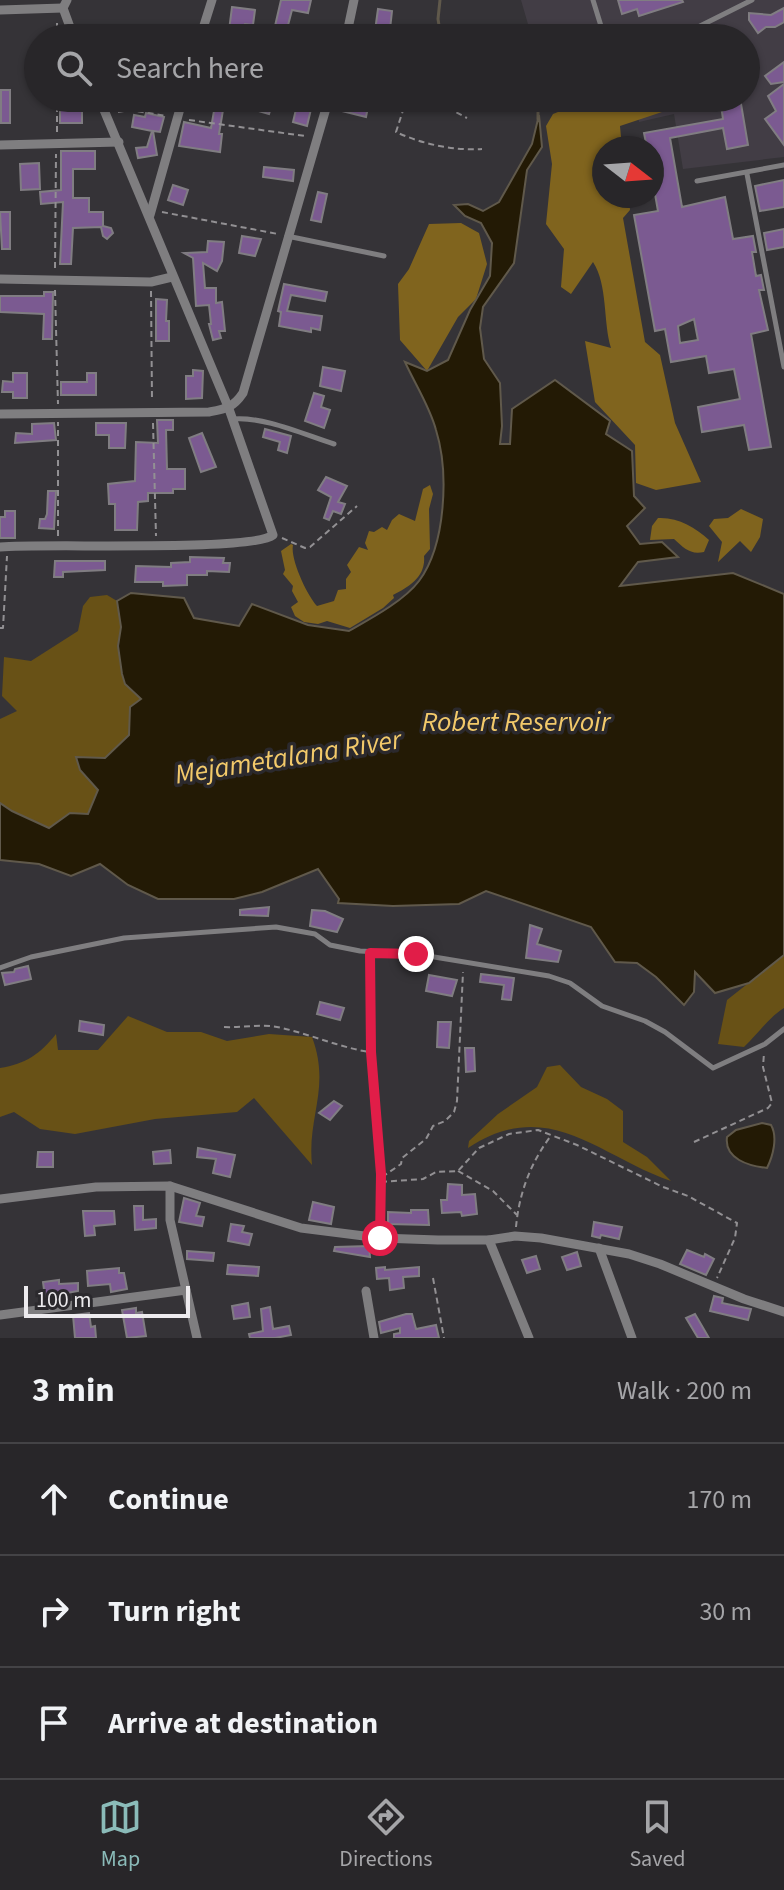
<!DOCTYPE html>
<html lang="en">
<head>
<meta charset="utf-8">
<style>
  body { margin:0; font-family:"Source Sans 3",sans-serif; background:#302e31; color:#f1f3f6 }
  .compass { position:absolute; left:592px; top:136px; width:72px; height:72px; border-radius:50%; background:#282629; box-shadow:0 2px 6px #0004; rotate:107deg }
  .scale { position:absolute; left:24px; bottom:20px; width:166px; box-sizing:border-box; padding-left:8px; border:4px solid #edebee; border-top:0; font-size:22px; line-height:28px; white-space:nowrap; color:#edebee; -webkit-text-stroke:6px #2b292d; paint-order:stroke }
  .stop { position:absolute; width:24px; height:24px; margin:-18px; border:6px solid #e11d48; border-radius:50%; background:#fff }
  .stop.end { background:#e11d48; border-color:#fff; box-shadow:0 2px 8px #0008 }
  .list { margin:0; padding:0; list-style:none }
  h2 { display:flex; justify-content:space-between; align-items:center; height:104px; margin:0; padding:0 32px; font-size:34px }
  h2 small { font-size:26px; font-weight:400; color:#a5a5a8 }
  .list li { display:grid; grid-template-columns:52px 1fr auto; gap:24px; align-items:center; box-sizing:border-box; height:112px; padding:0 32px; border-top:2px solid #444346 }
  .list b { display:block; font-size:30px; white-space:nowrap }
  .list em { font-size:26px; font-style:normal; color:#a5a5a8 }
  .icon { flex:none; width:44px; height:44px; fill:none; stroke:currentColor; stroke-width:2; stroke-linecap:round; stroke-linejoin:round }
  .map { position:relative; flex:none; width:784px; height:1338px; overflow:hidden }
  .search { position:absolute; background:#282629; box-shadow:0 2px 6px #0004; left:24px; right:24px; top:24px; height:88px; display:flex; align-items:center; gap:20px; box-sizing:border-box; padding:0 28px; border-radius:44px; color:#a5a5a8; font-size:30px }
  .sheet { height:440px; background:#282629 }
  nav { display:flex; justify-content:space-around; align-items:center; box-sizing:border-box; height:112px; border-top:2px solid #444346; background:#282629; font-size:22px; color:#a5a5a8 }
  nav a { display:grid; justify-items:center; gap:4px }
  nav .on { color:#8bbbb9 }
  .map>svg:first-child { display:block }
  .built { fill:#423d45 }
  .green { fill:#685116 }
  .forest { fill:#80641e }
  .water { fill:#231a05; stroke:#60594b; stroke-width:2 }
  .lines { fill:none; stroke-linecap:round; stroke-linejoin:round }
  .stream { stroke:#60594b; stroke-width:3 }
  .building { fill:#7b5a91; stroke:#807d82; stroke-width:2; fill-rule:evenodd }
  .path { stroke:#929093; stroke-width:2; stroke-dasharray:6 4; stroke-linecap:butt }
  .service { stroke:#7f7e80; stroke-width:5 }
  .minor { stroke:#7f7e80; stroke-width:9 }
  .route { stroke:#e11d48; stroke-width:10 }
  .labels { text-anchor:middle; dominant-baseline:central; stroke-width:7; stroke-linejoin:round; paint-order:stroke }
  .water-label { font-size:28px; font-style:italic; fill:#f2c96a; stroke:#2b292d }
</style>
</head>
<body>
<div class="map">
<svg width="784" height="1338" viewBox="0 0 784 1338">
  <rect width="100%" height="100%" fill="#353337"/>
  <path class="built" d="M521,0H784V157L683,169L674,114L639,122L635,98H746V38H532Z"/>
  <g class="green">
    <path d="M107,595L117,601L121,627L118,646L141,699L130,707L129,735L105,758L76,757L80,770L98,790L89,814L70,813L49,828L12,811L0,803V719L17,711L2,696L4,657L31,661L78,631L83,606L90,597Z"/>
    <path d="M784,955V1008C768,1018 758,1034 744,1047L718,1044L727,1000Z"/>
    <path d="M128,1016L167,1032H201L227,1041L269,1034L312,1037C331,1088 307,1116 312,1165L254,1098L237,1112L155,1119L75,1134L40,1129L14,1112L0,1117V1068C26,1064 40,1054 56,1034L58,1050H98Z"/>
    <path d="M560,1065L581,1087L607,1099L623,1111V1142L647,1157L671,1181C598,1156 549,1095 468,1148L469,1141L498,1114L537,1087L547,1067Z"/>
  </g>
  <g class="forest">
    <path d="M613,98H679L665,111L620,126L622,148H604V196H629L630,210L623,218L645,342L660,355L675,423L701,482L656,490L636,483L635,445L595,402L585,341L611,348C603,322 608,285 593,262L571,294L561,287L564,249L546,224L552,164L546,126L553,114L585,101L600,111Z"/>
    <path d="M461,223L479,233L487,264L476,299L458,317L427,371L400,340L398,284L409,269L429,224Z"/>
    <path d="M430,485L433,494L429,509L430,549L424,556C426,577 409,587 393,595L394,598L383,608L350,628L327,621L318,624L304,622L295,616L291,607L298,602L292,591L293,586L283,574L285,570L281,551L291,544L293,545C290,559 307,595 317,606L334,601L338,590L346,589V579L351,572L347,565L359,547L368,550L365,543L369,531L374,532L382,527L387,530L392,520L399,514L415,521L423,489Z"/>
    <path d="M741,509L763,519L760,537L751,552L740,541L718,562L722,542L709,526L714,519L728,518Z"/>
    <path d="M658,518C678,517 695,527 709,540L704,552C690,555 684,548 674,539L650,540L652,526Z"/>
  </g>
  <g class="water">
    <path d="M539,115L542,147L527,170L514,263L483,307L480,328L484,359L500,383L502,426L500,444H510L512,409L555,380L610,421L606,434L632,451L634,496L645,508L627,526L640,544L662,542L678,557L638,562L620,586L733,573L784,594V955L749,983L715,993L695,972L694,992L684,1005L656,977L637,963L615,962L591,927L486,891L459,904L393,906L338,903L339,899L318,869L262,892L234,899H158L128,885L100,864L71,876L39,864L0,860V803L12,811L49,828L70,813L88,814L98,790L80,770L76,757L105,758L129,735L130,707L141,699L125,684L122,674L118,646L121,627L117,601L131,593L184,598L194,618L239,626L252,604L308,625L349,631C370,619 404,601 419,581C446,545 449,472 436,430C430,407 415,384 405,362L427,371L448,360L470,310L490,276L492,243L481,223L465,216L454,205L468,204L483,211L499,202L532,144Z"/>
    <path d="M762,1123L771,1125C778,1137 773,1156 767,1168C749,1166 724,1159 727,1137L736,1130Z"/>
  </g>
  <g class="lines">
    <g class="stream">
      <path d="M440,0L438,19L441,38"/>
      <path d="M529,98L538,109V119"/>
    </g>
  </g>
  <g class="building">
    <path d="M281,0H311L308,13L292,10L287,29L275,26Z"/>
    <path d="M618,0H682L683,2L639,16L637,9L622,14Z"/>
    <path d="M232,7L255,10L253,25L245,24L243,38H228Z"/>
    <path d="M784,8V22L775,27H766L758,33L749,20V13L771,15Z"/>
    <path d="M378,9L392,11L389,38H374Z"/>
    <path d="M784,62V82L771,84L765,76Z"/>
    <path d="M784,84V145L765,119L776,111L768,96Z"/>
    <rect x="1" y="90" width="9" height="33"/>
    <path d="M60,98H78V110H82V123H60Z"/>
    <path d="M204,98H225L219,134H222L220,152L179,146L184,122L211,128L214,111L202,109Z"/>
    <path d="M255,98H274L269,114L252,109Z"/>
    <path d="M337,98H360L358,105L368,107L366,117L334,109Z"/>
    <path d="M720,98H740L748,145L727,149L723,128L670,138L682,207L725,197L733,239L753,236L756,252H752L756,276L761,275L764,290H759L768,330L751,334L771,447L749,450L744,425L702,432L698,407L740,399L734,369L709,373L706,356L671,362L665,329L655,331L634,215L658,211L652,177V148H647L644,133L723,119ZM694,319L698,340L680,343L678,326Z"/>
    <path d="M298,101L312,105L307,126L293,122Z"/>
    <path d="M146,113L164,117L160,132L153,131L157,155L138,158L136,148L147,147L152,131L132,127L134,115L145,117Z"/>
    <path d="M61,151H95V169H73V198H89V212H103V226L111,228L113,233L107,239L103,236L101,227L73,228L71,264H60L63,202L41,204L40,192L61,190Z"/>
    <path d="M39,163L40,189L21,190L20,164Z"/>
    <path d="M264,167L294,170L293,181L263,177Z"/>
    <path d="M784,180V207L760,211L755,186Z"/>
    <path d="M173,185L188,190L183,205L168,200Z"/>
    <path d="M318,192L327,194L321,222L311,220Z"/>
    <path d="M0,212H10V249H2Z"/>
    <path d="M784,229V247L767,250L764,233Z"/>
    <path d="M242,236L261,239L255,256L239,253Z"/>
    <path d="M208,241L224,242L222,261L217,271L203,263L205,288H216V303L222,302L225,331H219L221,338L213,340L209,324H211L209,305L196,306L193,258L184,253L207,252Z"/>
    <path d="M284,284L327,292L325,301L291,295L287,311L322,316L320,330L311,328V332L279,326L281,312L278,311Z"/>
    <path d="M44,292H53L52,339H43L44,314L0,312V296H44Z"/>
    <path d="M156,299L167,300L166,321H169V341H156Z"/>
    <path d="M323,367L345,371L341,391L320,386Z"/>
    <path d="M193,370L203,371L202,398L186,399V376H193Z"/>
    <path d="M13,373H27V398H13V392H2L3,381L13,382Z"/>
    <path d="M87,373H96V395H61V382H87Z"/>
    <path d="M314,393L324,396L321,407L330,410L324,428L305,421Z"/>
    <path d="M157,420H173V430H166L167,469H185V489H173V493H148V501L138,502L137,530H115V504H109L108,484L135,481L136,442L158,443Z"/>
    <path d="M54,423L56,440L15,443L16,433L32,434V424Z"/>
    <path d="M96,423H126L125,448H109V435H96Z"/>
    <path d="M265,429L291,436L287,453L278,450L280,442L263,437Z"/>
    <path d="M202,433L216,467L201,472L189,438Z"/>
    <path d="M326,477L347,486L338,502L345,504L341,514L333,511L329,520L324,518L331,497L318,490Z"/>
    <path d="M48,491H56L54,529L39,528L40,519H45L47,514Z"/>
    <path d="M5,511H15V538H0V517H5Z"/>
    <path d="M190,557L224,558L223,563H230L229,572L207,571V575H187V585L163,586V582H135L136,566L171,567V563L190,562Z"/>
    <path d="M55,561H105V570L63,572V577H54Z"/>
    <path d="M269,907L268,916L240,915V910Z"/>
    <path d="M312,910L325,911L343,919L337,932L310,926Z"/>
    <path d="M530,925L542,929L537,944L561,951L558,962L526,958Z"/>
    <path d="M28,966L31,979L5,985L2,973L14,972L15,969Z"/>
    <path d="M481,974L514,978L511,1000L502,999L504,985L480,982Z"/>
    <path d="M429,975L457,980L452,996L426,991Z"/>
    <path d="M320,1002L344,1008L340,1020L317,1014Z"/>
    <path d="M80,1021L104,1025L103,1035L79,1031Z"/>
    <path d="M438,1022H451L449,1048L437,1047Z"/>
    <path d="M465,1048H474L475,1071L466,1072Z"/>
    <path d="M334,1101L342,1106L330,1120L319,1113Z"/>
    <path d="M198,1148L235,1155L230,1177L213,1173L216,1159L197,1157Z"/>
    <path d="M170,1150L171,1163L154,1164L153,1152Z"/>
    <path d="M38,1152H53V1167H37Z"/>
    <path d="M448,1184L462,1185V1195L475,1194L477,1214L462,1216L461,1212L442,1213L441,1200H447Z"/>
    <path d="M184,1198L200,1203L196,1216L204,1217L202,1226L179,1222Z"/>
    <path d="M313,1202L334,1207L331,1224L309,1220Z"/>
    <path d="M134,1206H143V1220L156,1219V1228L135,1230Z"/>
    <path d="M411,1210H428L429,1225L388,1224V1212L411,1213Z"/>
    <path d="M83,1211H114L115,1224L94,1226L95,1235L85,1236Z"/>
    <path d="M594,1222L622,1227L619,1239L601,1235L600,1238L592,1236Z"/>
    <path d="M231,1224L244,1226L242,1232L252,1234L249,1245L228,1241Z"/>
    <path d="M369,1246L370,1257L334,1251L335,1247Z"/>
    <path d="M687,1250L704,1257L705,1254L714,1259L706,1275L680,1264Z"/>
    <path d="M187,1251L214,1253L213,1261L187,1259Z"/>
    <path d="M577,1252L581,1266L567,1270L562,1257Z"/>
    <path d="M536,1256L540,1269L527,1273L522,1260Z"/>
    <path d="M228,1265L259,1267L258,1276L227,1274Z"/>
    <path d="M385,1267V1270L419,1267V1276L403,1277L404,1288L390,1290L389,1278L377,1279L376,1268Z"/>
    <path d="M119,1268V1273H124L127,1289L111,1292L110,1284L88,1286L87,1271Z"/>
    <path d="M59,1280V1284L78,1283V1291L45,1297L43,1282Z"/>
    <path d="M714,1296L723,1298L722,1303L751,1309L748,1320L710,1311Z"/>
    <path d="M248,1303L250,1317L234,1319L232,1306Z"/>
    <path d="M270,1307L273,1329L289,1326L291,1335L275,1338H250L249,1334L263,1331L261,1309Z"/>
    <path d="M136,1308V1313L142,1312L146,1336L127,1338L122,1310Z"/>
    <path d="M89,1313L91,1327L95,1326L96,1338H75L73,1315Z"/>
    <path d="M406,1314H412L416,1329L436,1325L439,1338H394V1334L400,1333V1328L381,1333L379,1322Z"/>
    <path d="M695,1314L709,1338H698L686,1318Z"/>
  </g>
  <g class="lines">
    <g class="path">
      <path d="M215,28L273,38"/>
      <path d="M57,38V23"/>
      <path d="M407,98L396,132C422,144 454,151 482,149"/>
      <path d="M430,98L467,118"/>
      <path d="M118,112L130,110L167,116"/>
      <path d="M189,120L305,136"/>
      <path d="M57,132V98"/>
      <path d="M162,212L278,234"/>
      <path d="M55,268L56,154"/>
      <path d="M55,290L58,404"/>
      <path d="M151,291L152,400"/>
      <path d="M153,423L156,536"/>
      <path d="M58,536V422"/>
      <path d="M282,538L305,548L310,547L357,506"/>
      <path d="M0,628H3L7,556"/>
      <path d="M370,962L371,1052L381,1174L380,1227"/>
      <path d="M224,1027C244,1028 262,1023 282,1028C312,1035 339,1047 369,1052"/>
      <path d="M694,1142L768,1108L772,1103L763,1067L764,1053"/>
      <path d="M458,1171L493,1191L517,1215"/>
      <path d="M382,1177L401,1164L402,1158L426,1139L433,1126L445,1121L454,1112L457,1101L463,972"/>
      <path d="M381,1182L423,1179L436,1172L458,1171L479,1148L509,1134L538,1130L577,1145L663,1187L688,1196L737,1223L735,1238L717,1278"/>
      <path d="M516,1227C519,1194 530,1164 550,1137"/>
      <path d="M433,1278L444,1338"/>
    </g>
    <g class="service">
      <path d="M593,0L601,26L608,38"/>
      <path d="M676,38L752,0"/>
      <path d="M747,174L784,367"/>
      <path d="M697,181L784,165"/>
      <path d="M287,236L384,256"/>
      <path d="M233,419C263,416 305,435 334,444"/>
      <path d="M0,968L31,957L124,938L276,927L315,934L330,945L360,951L416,954L549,976L570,983L602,1006L645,1021L665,1032L713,1068L765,1044L784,1029"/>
    </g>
    <g class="minor">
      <path d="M67,0L63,8L74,38"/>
      <path d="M0,10L63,8"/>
      <path d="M200,38L212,0"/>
      <path d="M346,38L354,0"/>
      <path d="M0,145L119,142"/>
      <path d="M150,215L183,98"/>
      <path d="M0,279L151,282L172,277"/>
      <path d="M0,414L209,412C225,409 233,408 243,393L329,98"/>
      <path d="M0,547C43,543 253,552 273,535L229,409L99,98"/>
      <path d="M170,1186V1220L197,1338"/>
      <path d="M0,1199L96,1187L170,1186L301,1228L380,1238L438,1240H489L515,1236L541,1238L629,1254L660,1264L744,1299L784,1312"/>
      <path d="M489,1240L529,1338"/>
      <path d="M599,1248L632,1338"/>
      <path d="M366,1291L374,1338"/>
      <path d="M0,1315L186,1290"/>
    </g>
  </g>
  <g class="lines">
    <path class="route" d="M380,1238L381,1174L371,1052L370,953L416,954"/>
  </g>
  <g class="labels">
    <g class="water-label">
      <text x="516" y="722">Robert Reservoir</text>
      <text transform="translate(288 757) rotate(-9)">Mejametalana River</text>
    </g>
  </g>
</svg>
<svg class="compass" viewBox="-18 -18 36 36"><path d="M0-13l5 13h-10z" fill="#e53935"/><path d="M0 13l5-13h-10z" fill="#a5a5a8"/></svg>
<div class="scale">100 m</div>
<div class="stop" style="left:380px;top:1238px"></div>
<div class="stop end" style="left:416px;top:954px"></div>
<div class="search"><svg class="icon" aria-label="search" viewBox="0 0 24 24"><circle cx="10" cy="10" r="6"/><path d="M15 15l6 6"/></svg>Search here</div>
</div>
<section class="sheet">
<h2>3 min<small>Walk · 200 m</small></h2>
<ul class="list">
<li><svg class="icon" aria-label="ahead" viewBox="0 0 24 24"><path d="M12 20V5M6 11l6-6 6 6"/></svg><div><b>Continue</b></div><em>170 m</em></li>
<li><svg class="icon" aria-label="right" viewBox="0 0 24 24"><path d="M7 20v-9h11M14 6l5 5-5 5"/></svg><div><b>Turn right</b></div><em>30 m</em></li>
<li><svg class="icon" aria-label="arrive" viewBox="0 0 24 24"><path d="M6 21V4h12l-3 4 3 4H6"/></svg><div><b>Arrive at destination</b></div></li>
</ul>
</section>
<nav>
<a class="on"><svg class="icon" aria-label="map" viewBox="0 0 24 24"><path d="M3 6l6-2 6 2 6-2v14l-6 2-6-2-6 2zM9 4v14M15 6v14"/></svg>Map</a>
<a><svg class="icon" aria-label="directions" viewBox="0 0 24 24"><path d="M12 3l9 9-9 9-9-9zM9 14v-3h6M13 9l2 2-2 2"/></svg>Directions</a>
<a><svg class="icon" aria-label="saved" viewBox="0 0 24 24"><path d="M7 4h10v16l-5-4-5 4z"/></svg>Saved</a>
</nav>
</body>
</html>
